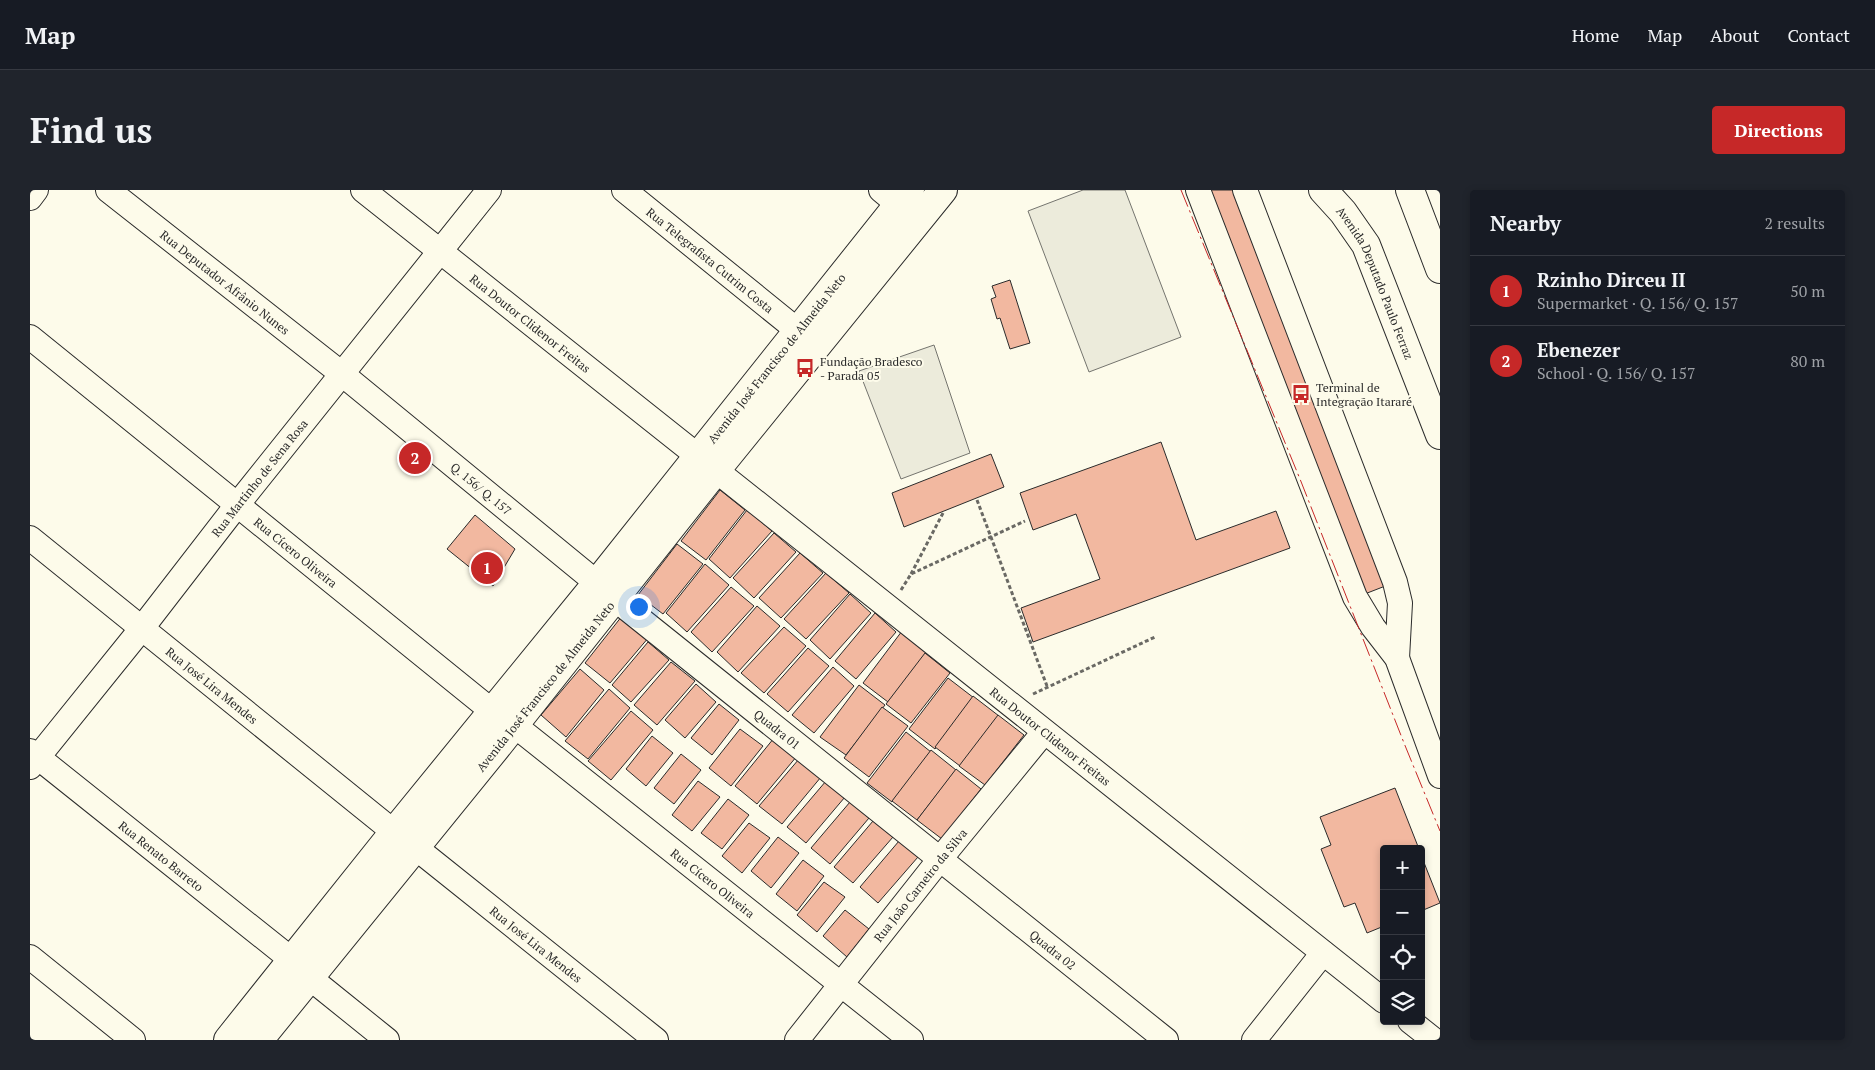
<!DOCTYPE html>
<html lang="en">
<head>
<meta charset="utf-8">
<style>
  body { margin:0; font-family:"PT Serif",serif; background:#20242c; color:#f1f3f6 }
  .controls { position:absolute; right:15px; bottom:15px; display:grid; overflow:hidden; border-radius:5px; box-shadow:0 2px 8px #0003 }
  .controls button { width:45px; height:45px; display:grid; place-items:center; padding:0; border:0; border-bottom:1px solid #363941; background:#171b24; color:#f1f3f6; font:25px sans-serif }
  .you { position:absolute; left:608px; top:416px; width:18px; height:18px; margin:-12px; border:4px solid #fff; border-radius:50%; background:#1a73e8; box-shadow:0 0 0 8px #1a73e833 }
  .badge { display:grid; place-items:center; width:32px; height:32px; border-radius:50%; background:#c62828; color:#fff; font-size:16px; font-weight:700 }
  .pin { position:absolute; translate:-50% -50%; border:2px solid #fff; box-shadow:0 1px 5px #0006 }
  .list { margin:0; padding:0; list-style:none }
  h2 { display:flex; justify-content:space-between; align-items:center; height:65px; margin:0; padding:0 20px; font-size:21px }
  h2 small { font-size:16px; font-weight:400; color:#9ea1a6 }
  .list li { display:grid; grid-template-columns:32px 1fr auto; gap:15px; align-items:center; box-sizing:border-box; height:70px; padding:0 20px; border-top:1px solid #363941 }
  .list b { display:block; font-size:19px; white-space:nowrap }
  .list p { margin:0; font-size:16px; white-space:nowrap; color:#9ea1a6 }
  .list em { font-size:16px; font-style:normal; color:#9ea1a6 }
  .icon { flex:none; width:28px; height:28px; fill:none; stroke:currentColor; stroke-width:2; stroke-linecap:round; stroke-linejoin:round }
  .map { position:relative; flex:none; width:1410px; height:850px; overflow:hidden; border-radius:5px }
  header { display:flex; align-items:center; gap:30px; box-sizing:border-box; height:70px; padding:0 25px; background:#171b24; border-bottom:1px solid #363941 }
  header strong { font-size:24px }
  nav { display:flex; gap:28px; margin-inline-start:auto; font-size:18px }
  .intro { display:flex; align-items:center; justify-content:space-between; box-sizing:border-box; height:120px; padding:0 30px }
  h1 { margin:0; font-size:35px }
  .button { padding:12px 22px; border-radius:5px; background:#c62828; color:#fff; font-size:18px; font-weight:700 }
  main { display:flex; gap:30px; padding:0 30px }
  aside { flex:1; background:#171b24; border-radius:5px; box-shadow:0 2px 8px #0003 }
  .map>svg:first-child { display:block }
  .green { fill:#ecebdb; stroke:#74746e }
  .building { fill:#f2b8a0; stroke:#2b2b2b }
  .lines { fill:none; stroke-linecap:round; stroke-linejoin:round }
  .minor-casing { stroke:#2b2b2b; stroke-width:26 }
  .major-casing { stroke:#2b2b2b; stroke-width:30 }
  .highway-casing { stroke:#2b2b2b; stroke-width:30 }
  .path { stroke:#6a6964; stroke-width:3; stroke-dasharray:4 2.5; stroke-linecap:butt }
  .minor { stroke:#fdfbea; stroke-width:24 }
  .major { stroke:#fdfbea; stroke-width:28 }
  .highway { stroke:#fdfbea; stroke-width:28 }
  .power { stroke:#c62828; stroke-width:1; stroke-dasharray:18 4 2.5 4; stroke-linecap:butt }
  .labels { text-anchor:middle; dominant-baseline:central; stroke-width:4; stroke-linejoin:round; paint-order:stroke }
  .street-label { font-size:12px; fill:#2b2b2b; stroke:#fdfbea }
  .poi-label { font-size:12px; fill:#2b2b2b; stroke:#fdfbea; text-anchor:start }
</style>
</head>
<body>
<header>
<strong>Map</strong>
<nav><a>Home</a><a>Map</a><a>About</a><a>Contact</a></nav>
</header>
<div class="intro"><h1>Find us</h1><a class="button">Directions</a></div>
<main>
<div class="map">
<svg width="1410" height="850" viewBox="0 0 1410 850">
  <rect width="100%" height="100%" fill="#fdfbea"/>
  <g class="green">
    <path d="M1053,0H1095L1151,147L1059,182L998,21Z"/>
    <path d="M904,155L940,263L871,289L829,181Z"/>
  </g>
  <g class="building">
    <path d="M1170,0H1212L1363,393L1327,407Z"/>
    <path d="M980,90L1000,153L980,159L970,128L967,129L961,109L966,107L962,96Z"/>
    <path d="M1131,252L1166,350L1246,321L1260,358L1003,452L991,418L1070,389L1046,324L1003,340L990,303Z"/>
    <path d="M961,264L974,297L874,337L862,303Z"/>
    <path d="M690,300L715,320L676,370L651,351Z"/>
    <path d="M717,320L742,341L700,388L679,369Z"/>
    <path d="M445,325L485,359L463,396L417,359Z"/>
    <path d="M744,343L766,362L724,408L703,388Z"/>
    <path d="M647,354L673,374L633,424L608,405Z"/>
    <path d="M770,363L793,383L751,428L729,408Z"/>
    <path d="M675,374L699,395L657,442L636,423Z"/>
    <path d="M796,383L819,403L776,449L754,429Z"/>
    <path d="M701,397L724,416L682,462L661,442Z"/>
    <path d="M820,404L841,423L800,469L780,450Z"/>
    <path d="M727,416L750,436L708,482L687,462Z"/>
    <path d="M845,423L866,442L826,489L805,471Z"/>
    <path d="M592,426L619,447L580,493L555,473Z"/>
    <path d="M754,437L776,456L734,503L711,483Z"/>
    <path d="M872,441L897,462L858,512L833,493Z"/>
    <path d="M618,452L639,470L601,512L582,495Z"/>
    <path d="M778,458L799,476L758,522L737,504Z"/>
    <path d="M895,463L920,483L881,533L856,514Z"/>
    <path d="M641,472L665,491L627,535L604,515Z"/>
    <path d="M803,477L824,496L784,543L762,525Z"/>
    <path d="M550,479L574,500L536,547L511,525Z"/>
    <path d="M918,488L944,508L905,559L879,539Z"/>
    <path d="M666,494L686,512L655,548L635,530Z"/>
    <path d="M829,495L855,515L816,565L790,547Z"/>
    <path d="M579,499L600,518L558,569L535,551Z"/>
    <path d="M943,506L969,526L930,576L905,557Z"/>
    <path d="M689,514L709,530L682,565L661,548Z"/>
    <path d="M852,517L878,536L839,587L814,568Z"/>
    <path d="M601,521L623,540L581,590L558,571Z"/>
    <path d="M968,525L994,545L955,595L929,576Z"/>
    <path d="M710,539L733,556L701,596L679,578Z"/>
    <path d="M876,542L901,562L862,612L837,593Z"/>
    <path d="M622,546L643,563L616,596L596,579Z"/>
    <path d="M744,548L767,566L727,614L705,596Z"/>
    <path d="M901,560L926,580L887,630L862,611Z"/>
    <path d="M651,564L671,580L644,614L624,598Z"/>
    <path d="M769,569L791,587L752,634L729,616Z"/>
    <path d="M926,579L951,599L912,649L887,630Z"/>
    <path d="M668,591L690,607L662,641L642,625Z"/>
    <path d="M796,591L815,607L776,653L757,637Z"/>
    <path d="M1365,598L1389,659H1354V736L1337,743L1325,713L1314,717L1291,659L1301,655L1290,627Z"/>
    <path d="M698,609L719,625L692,659L671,643Z"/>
    <path d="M820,612L839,628L800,674L781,658Z"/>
    <path d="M843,631L863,647L823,693L804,677Z"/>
    <path d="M719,633L740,648L712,683L692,666Z"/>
    <path d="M748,647L769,663L741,698L721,681Z"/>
    <path d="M869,651L888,667L848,713L830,697Z"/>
    <path d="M1391,665L1410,713L1391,721Z"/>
    <path d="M773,670L794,686L767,721L746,704Z"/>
    <path d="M794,692L815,707L787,742L767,725Z"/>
    <path d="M815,720L839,739L817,767L793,746Z"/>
  </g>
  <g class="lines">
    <g class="minor-casing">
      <g id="minor">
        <path id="s1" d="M78,0L312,184L567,393"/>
        <path id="s2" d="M333,0L1354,811"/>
        <path id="s3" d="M594,0L767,140"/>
        <path d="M851,0L869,15"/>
        <path d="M1168,0L1325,407L1343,437L1367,468L1410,586"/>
        <path d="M1215,0L1365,392L1370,413L1367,468"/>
        <path d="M0,8L6,0"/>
        <path id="s4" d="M0,147L462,521"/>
        <path id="s5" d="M0,348L364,642L386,658L626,850"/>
        <path id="s6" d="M585,409L1136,850"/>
        <path id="s7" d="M484,535L881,850"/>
        <path id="s8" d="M0,561L262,770"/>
        <path id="s9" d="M0,577L112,438L207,315L459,0"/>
        <path d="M0,767L103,850"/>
        <path d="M280,788L357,850"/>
        <path d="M1380,831L1404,850"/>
        <path id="s10" d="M767,850L910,669L1014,542"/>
        <path d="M1224,850L1293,763"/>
      </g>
    </g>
    <g class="major-casing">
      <g id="major">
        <path d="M1380,0L1410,79"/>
        <path id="s11" d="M198,850L364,642L567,393L880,0"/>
        <path id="s12" d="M229,850L466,558L687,279L913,0"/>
      </g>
    </g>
    <g class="highway-casing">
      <g id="highway">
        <path id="s13" d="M1293,0L1313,22L1336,55L1410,245"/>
      </g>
    </g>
    <g class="path">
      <path d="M947,310L1017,496"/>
      <path d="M881,384L913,323"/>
      <path d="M871,400L881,384L995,331"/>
      <path d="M1003,504L1125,447"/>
    </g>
    <use href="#minor" class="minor"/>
    <use href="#major" class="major"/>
    <use href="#highway" class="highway"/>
    <path class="power" d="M1151,0L1270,289L1374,553L1410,641"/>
  </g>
  <defs>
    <g id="bus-bare" transform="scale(1.5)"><path d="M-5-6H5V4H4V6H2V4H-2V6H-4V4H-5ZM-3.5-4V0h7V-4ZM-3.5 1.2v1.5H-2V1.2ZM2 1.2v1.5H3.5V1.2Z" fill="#c62828" stroke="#fdfbea" stroke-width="2.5" paint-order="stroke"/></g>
  </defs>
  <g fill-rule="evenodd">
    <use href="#bus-bare" x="775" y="178"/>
    <use href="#bus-bare" x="1271" y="204"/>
  </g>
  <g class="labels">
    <g class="street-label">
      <text stroke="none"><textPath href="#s3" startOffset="111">Rua Telegrafista Cutrim Costa</textPath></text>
      <text stroke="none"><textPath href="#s1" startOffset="149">Rua Deputador Afrânio Nunes</textPath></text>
      <text stroke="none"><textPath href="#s13" startOffset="108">Avenida Deputado Paulo Ferraz</textPath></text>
      <text stroke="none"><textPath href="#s2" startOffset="214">Rua Doutor Clidenor Freitas</textPath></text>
      <text stroke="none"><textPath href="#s11" startOffset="875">Avenida José Francisco de Almeida Neto</textPath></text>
      <text stroke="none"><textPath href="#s9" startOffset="369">Rua Martinho de Sena Rosa</textPath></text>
      <text stroke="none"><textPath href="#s1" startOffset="478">Q. 156/ Q. 157</textPath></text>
      <text stroke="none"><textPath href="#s4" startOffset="342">Rua Cícero Oliveira</textPath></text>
      <text stroke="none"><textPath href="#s5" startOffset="234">Rua José Lira Mendes</textPath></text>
      <text stroke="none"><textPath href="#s12" startOffset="455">Avenida José Francisco de Almeida Neto</textPath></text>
      <text stroke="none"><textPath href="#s6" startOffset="208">Quadra 01</textPath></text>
      <text stroke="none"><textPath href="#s2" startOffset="878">Rua Doutor Clidenor Freitas</textPath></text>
      <text stroke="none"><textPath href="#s8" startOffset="168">Rua Renato Barreto</textPath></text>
      <text stroke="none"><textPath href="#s7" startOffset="254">Rua Cícero Oliveira</textPath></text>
      <text stroke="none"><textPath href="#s10" startOffset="198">Rua João Carneiro da Silva</textPath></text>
      <text stroke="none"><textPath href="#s5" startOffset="649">Rua José Lira Mendes</textPath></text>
      <text stroke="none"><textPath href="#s6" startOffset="561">Quadra 02</textPath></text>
    </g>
    <g class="poi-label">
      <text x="790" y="171">Fundação Bradesco<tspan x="790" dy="14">- Parada 05</tspan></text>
      <text x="1286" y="197">Terminal de<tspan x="1286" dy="14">Integração Itararé</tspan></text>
    </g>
  </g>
</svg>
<div class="controls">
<button>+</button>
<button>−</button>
<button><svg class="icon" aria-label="locate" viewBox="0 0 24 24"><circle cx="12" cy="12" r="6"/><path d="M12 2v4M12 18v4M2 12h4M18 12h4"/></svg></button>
<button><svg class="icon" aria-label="layers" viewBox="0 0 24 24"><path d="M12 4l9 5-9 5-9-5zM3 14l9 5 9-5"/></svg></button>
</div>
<div class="you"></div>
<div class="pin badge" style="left:457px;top:378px">1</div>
<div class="pin badge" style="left:385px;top:268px">2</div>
</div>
<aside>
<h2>Nearby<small>2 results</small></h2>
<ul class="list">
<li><span class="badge">1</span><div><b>Rzinho Dirceu II</b><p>Supermarket · Q. 156/ Q. 157</p></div><em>50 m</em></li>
<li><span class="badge">2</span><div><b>Ebenezer</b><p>School · Q. 156/ Q. 157</p></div><em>80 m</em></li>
</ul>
</aside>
</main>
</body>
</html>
